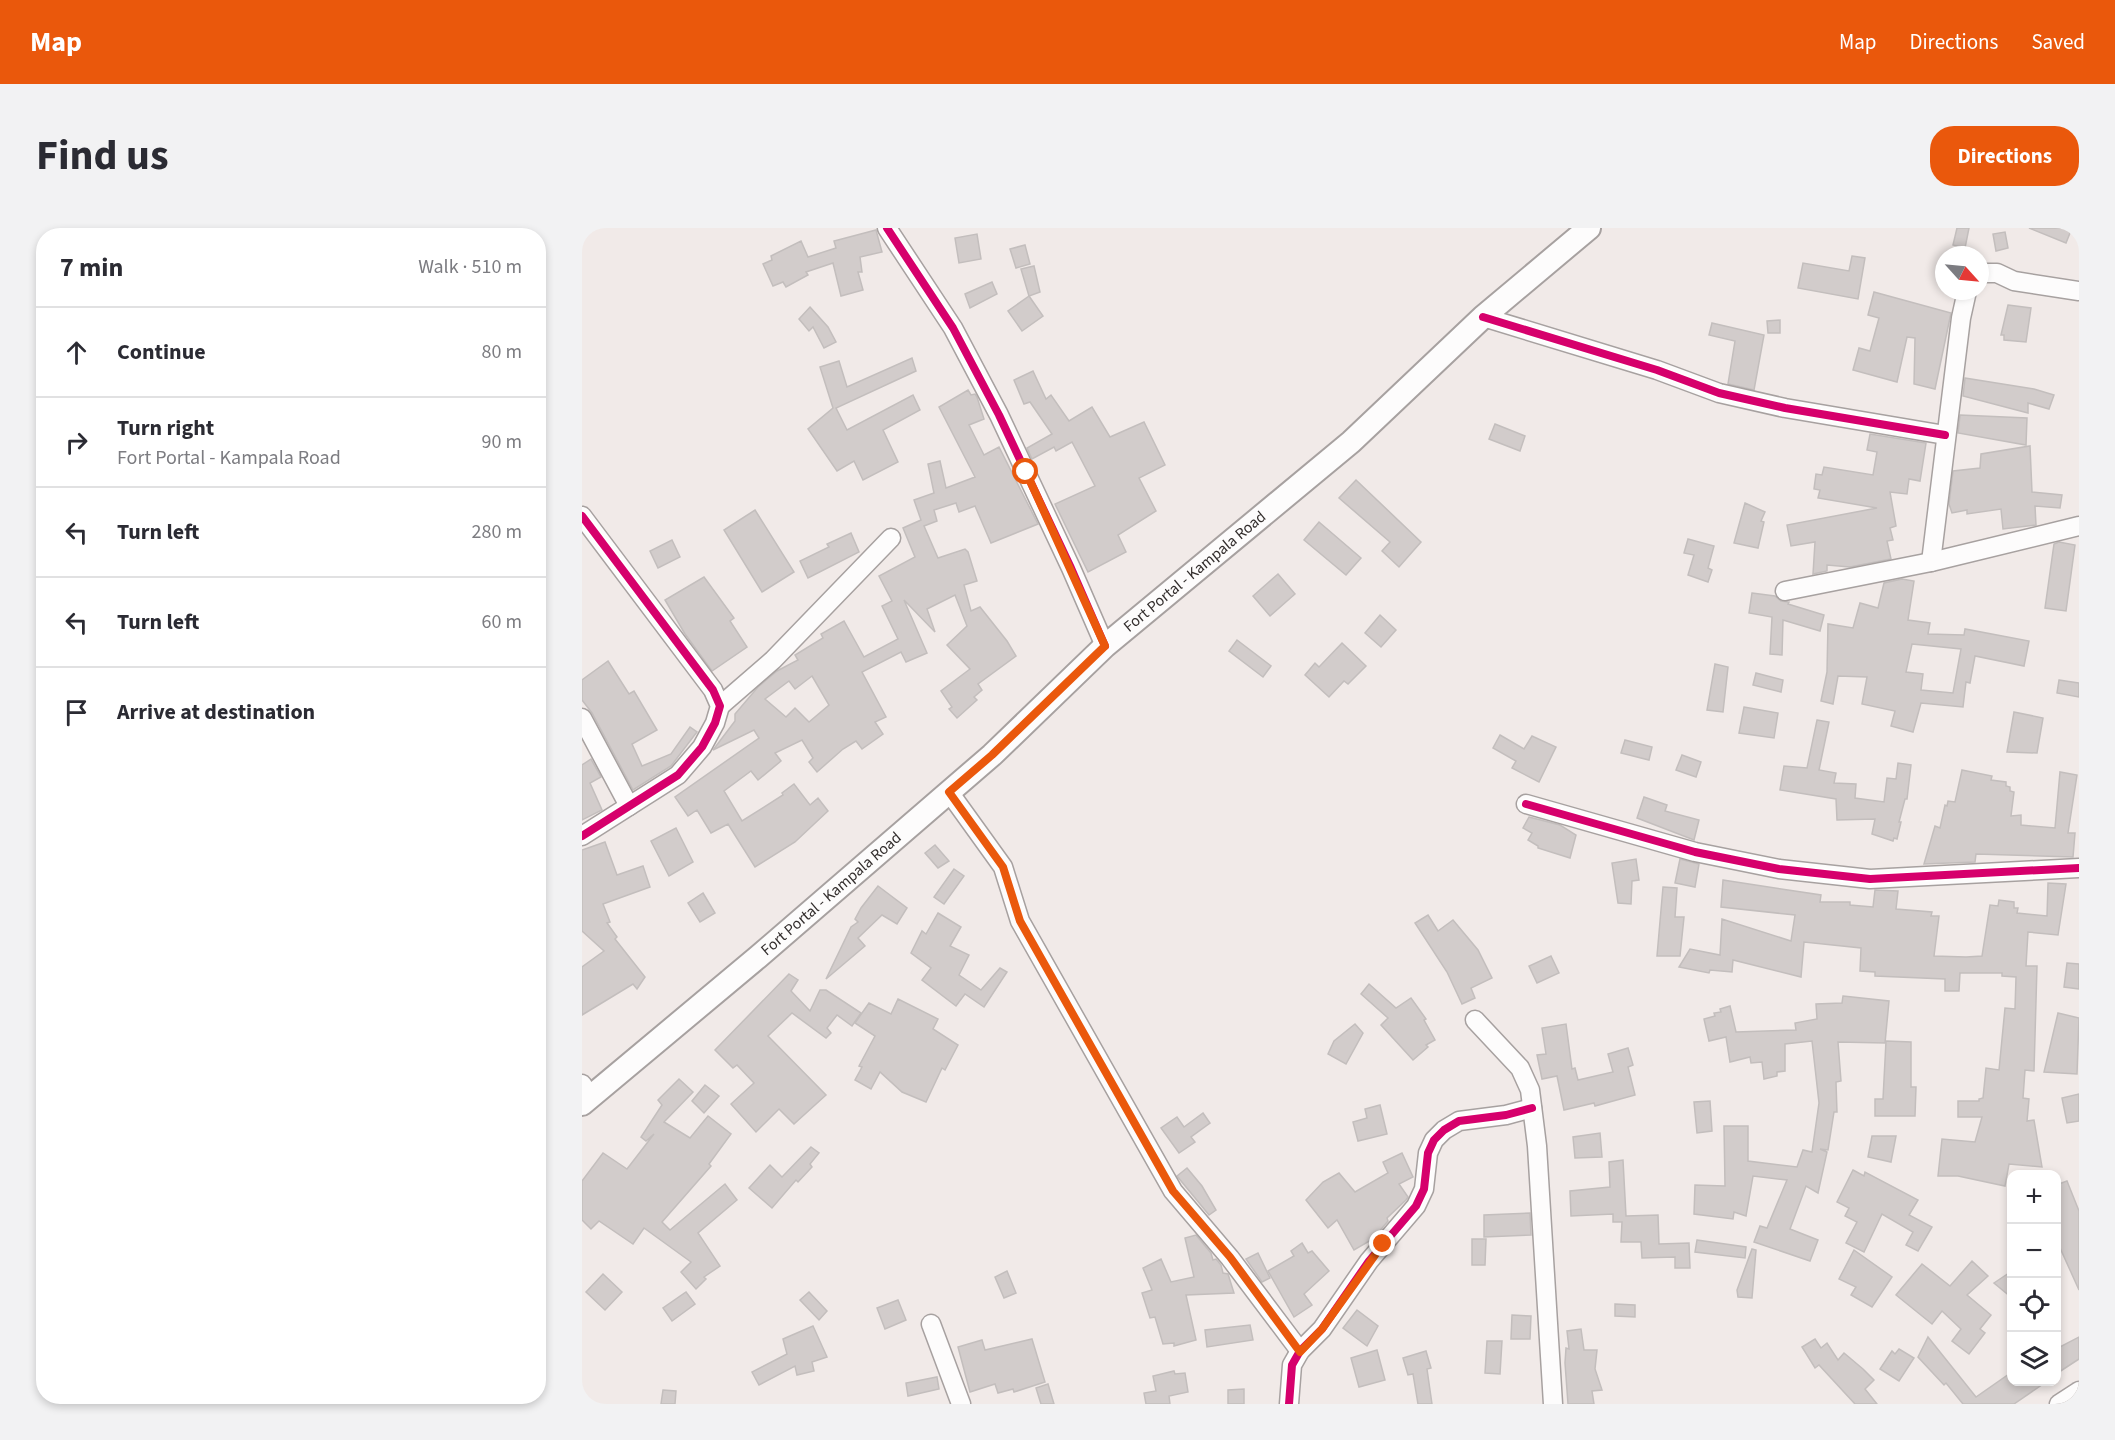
<!DOCTYPE html>
<html lang="en">
<head>
<meta charset="utf-8">
<style>
  body { margin:0; font-family:"Source Sans 3",sans-serif; background:#f2f2f3; color:#2b2b33 }
  .controls { position:absolute; right:18px; bottom:18px; display:grid; overflow:hidden; border-radius:12px; box-shadow:0 3px 9px #0003 }
  .controls button { width:54px; height:54px; display:grid; place-items:center; padding:0; border:0; border-bottom:2px solid #e1e1e2; background:#fff; color:#2b2b33; font:30px sans-serif }
  .compass { position:absolute; left:1353px; top:18px; width:54px; height:54px; border-radius:50%; background:#fff; box-shadow:0 3px 9px #0003; rotate:117deg }
  .stop { position:absolute; width:18px; height:18px; margin:-14px; border:4px solid #ea580c; border-radius:50%; background:#fff }
  .stop.end { background:#ea580c; border-color:#fff; box-shadow:0 2px 6px #0008 }
  .list { margin:0; padding:0; list-style:none }
  h2 { display:flex; justify-content:space-between; align-items:center; height:78px; margin:0; padding:0 24px; font-size:26px }
  h2 small { font-size:20px; font-weight:400; color:#7c7c81 }
  .list li { display:grid; grid-template-columns:39px 1fr auto; gap:18px; align-items:center; box-sizing:border-box; height:90px; padding:0 24px; border-top:2px solid #e1e1e2 }
  .list b { display:block; font-size:22px; white-space:nowrap }
  .list p { margin:0; font-size:20px; white-space:nowrap; color:#7c7c81 }
  .list em { font-size:20px; font-style:normal; color:#7c7c81 }
  .icon { flex:none; width:33px; height:33px; fill:none; stroke:currentColor; stroke-width:2; stroke-linecap:round; stroke-linejoin:round }
  .map { position:relative; flex:none; width:1497px; height:1176px; overflow:hidden; border-radius:24px }
  header { display:flex; align-items:center; gap:36px; box-sizing:border-box; height:84px; padding:0 30px; background:#ea580c; color:#fff }
  header strong { font-size:28px }
  nav { display:flex; gap:33px; margin-inline-start:auto; font-size:21px }
  .intro { display:flex; align-items:center; justify-content:space-between; box-sizing:border-box; height:144px; padding:0 36px }
  h1 { margin:0; font-size:42px }
  .button { padding:15px 27px; border-radius:24px; background:#ea580c; color:#fff; font-size:21px; font-weight:700 }
  main { display:flex; gap:36px; padding:0 36px }
  aside { flex:1; background:#fff; border-radius:24px; box-shadow:0 3px 9px #0003 }
  .map>svg:first-child { display:block }
  .building { fill:#d2cccb; stroke:#c3bebd; stroke-width:1.5; fill-rule:evenodd }
  .lines { fill:none; stroke-linecap:round; stroke-linejoin:round }
  .minor-casing { stroke:#a7a1a0; stroke-width:21 }
  .major-casing { stroke:#a7a1a0; stroke-width:26 }
  .minor { stroke:#fdfcfc; stroke-width:18 }
  .major { stroke:#fdfcfc; stroke-width:22 }
  .cycleway-casing { stroke:#fff; stroke-width:11 }
  .cycleway { stroke:#d6006c; stroke-width:8 }
  .route { stroke:#ea580c; stroke-width:8 }
  .labels { text-anchor:middle; dominant-baseline:central; stroke-width:5; stroke-linejoin:round; paint-order:stroke }
  .street-label { font-size:16px; fill:#332e2d; stroke:#fff }
</style>
</head>
<body>
<header>
<strong>Map</strong>
<nav><a>Map</a><a>Directions</a><a>Saved</a></nav>
</header>
<div class="intro"><h1>Find us</h1><a class="button">Directions</a></div>
<main>
<aside>
<h2>7 min<small>Walk · 510 m</small></h2>
<ul class="list">
<li><svg class="icon" aria-label="ahead" viewBox="0 0 24 24"><path d="M12 20V5M6 11l6-6 6 6"/></svg><div><b>Continue</b></div><em>80 m</em></li>
<li><svg class="icon" aria-label="right" viewBox="0 0 24 24"><path d="M7 20v-9h11M14 6l5 5-5 5"/></svg><div><b>Turn right</b><p>Fort Portal - Kampala Road</p></div><em>90 m</em></li>
<li><svg class="icon" aria-label="left" viewBox="0 0 24 24"><path d="M17 20v-9H6M10 6l-5 5 5 5"/></svg><div><b>Turn left</b></div><em>280 m</em></li>
<li><svg class="icon" aria-label="left" viewBox="0 0 24 24"><path d="M17 20v-9H6M10 6l-5 5 5 5"/></svg><div><b>Turn left</b></div><em>60 m</em></li>
<li><svg class="icon" aria-label="arrive" viewBox="0 0 24 24"><path d="M6 21V4h12l-3 4 3 4H6"/></svg><div><b>Arrive at destination</b></div></li>
</ul>
</aside>
<div class="map">
<svg width="1497" height="1176" viewBox="0 0 1497 1176">
  <rect width="100%" height="100%" fill="#f1eae8"/>
  <g class="building">
    <path d="M1375,0H1387L1383,20L1371,17Z"/>
    <path d="M1447,0H1490L1484,15Z"/>
    <path d="M294,2L300,24L278,29L280,44H276L281,62L259,68L251,35L224,44L226,47L204,59L201,54L191,58L181,36L190,32L189,28L219,13L226,29L254,20L252,13Z"/>
    <path d="M1423,4L1426,20L1414,23L1411,6Z"/>
    <path d="M395,6L399,31L377,35L373,10Z"/>
    <path d="M443,17L448,36L434,40L428,21Z"/>
    <path d="M1270,28L1283,30L1276,71L1216,60L1221,35L1267,43Z"/>
    <path d="M452,38L458,64L447,68L461,88L440,103L426,83L447,68L439,41Z"/>
    <path d="M410,54L415,66L388,80L383,66Z"/>
    <path d="M1292,64L1369,85L1353,161L1332,156L1333,110L1325,109L1315,154L1271,142L1277,120L1288,123L1297,90L1286,87Z"/>
    <path d="M1426,77L1449,80L1444,114L1422,112V107H1419Z"/>
    <path d="M228,79L246,99L254,114L242,120L231,99L227,103L217,91Z"/>
    <path d="M1198,92V105H1186L1185,93Z"/>
    <path d="M1130,95L1182,107L1172,162L1146,156L1153,113L1127,107Z"/>
    <path d="M330,130L334,143L254,180L265,202L331,167L338,182L301,202L316,234L281,252L272,233L255,243L226,201L251,180L238,139L257,133L265,159Z"/>
    <path d="M451,143L464,171L469,167L487,193L510,179L528,209L562,194L583,237L557,250L574,283L536,307L544,324L506,344L473,276L513,258L490,214L474,223L472,219L450,231L445,220L470,206L448,174L442,176L432,152Z"/>
    <path d="M1383,150L1452,161L1472,167L1467,181L1446,175V185L1381,168Z"/>
    <path d="M386,162L389,167L393,166L395,169L402,191L387,197L402,227L417,219L456,296L409,315L393,278L377,284L374,275L352,282L355,293L342,298L356,330L383,321L386,324L395,353L382,357L389,383L398,379L425,413L434,428L396,456L400,462L392,469L395,472L375,490L367,481L370,479L359,463L388,441L365,417L385,398L373,367L345,381L353,404L322,372L345,425L324,434L319,424L280,444L304,489L293,494L301,506L280,521L274,513L261,521L235,544L227,534L231,530L220,512L193,525L199,533L176,552L169,543L142,563L160,593L201,567L200,565L212,556L228,577L236,570L246,583L213,614L173,639L146,596L129,605L115,582L106,588L93,569L177,510L172,502L131,522L153,493V486L176,459L195,443L216,432L213,427L241,410L239,406L262,393L282,429L316,411L300,378L310,373L297,348L333,329L321,300L339,292L332,272L352,265L346,236L358,233L364,260L393,249L357,179ZM230,448L247,477L227,494L213,480L204,489L183,471L207,453L213,461Z"/>
    <path d="M1378,187L1445,190L1444,217L1376,205Z"/>
    <path d="M913,196L943,208L938,223L907,211Z"/>
    <path d="M1288,206L1344,215L1338,253L1327,251L1325,266L1308,264L1314,298L1308,300L1311,312L1305,313L1309,331L1268,339L1245,337V343L1231,346L1233,314L1209,318L1205,297L1295,280L1236,270L1238,262L1232,261L1234,246L1240,247L1242,239L1291,247L1295,224L1285,222Z"/>
    <path d="M1448,218L1450,264L1480,267L1478,280L1453,278L1454,297L1421,301L1419,281L1385,286V282L1370,285L1367,276L1371,243L1398,240L1399,226Z"/>
    <path d="M774,252L839,314L817,339L800,323L808,314L757,270Z"/>
    <path d="M1163,275L1183,284L1179,293L1182,294L1176,320L1152,315Z"/>
    <path d="M173,282L212,344L180,364L142,302Z"/>
    <path d="M737,294L779,330L764,347L722,312Z"/>
    <path d="M269,305L277,324L226,350L218,333L247,319L245,316Z"/>
    <path d="M1106,311L1132,318L1126,340L1130,342L1126,354L1106,347L1112,327L1102,325Z"/>
    <path d="M90,312L98,329L76,340L68,323Z"/>
    <path d="M1477,314L1493,317L1484,383L1463,380L1472,316Z"/>
    <path d="M696,346L713,366L688,388L671,368Z"/>
    <path d="M122,349L152,390L148,393L165,419L130,443L103,406L83,372Z"/>
    <path d="M1320,351L1332,353L1326,392L1348,395L1346,406L1382,407L1383,401L1447,413L1442,438L1393,428L1388,455L1384,454L1381,479L1339,475L1331,504L1309,498L1313,483L1280,476L1285,449L1256,448L1251,476L1239,473L1245,444L1246,396L1271,400L1278,375L1296,380L1302,355ZM1330,416L1379,421L1371,465L1339,462L1341,446L1324,444Z"/>
    <path d="M1170,365L1193,368L1199,373L1207,374L1206,376L1242,387L1238,403L1201,392L1200,427L1188,426L1190,389L1167,385Z"/>
    <path d="M798,387L814,402L799,419L783,405Z"/>
    <path d="M655,412L689,438L681,449L647,423Z"/>
    <path d="M760,415L784,438L766,456L762,453L747,469L723,447L733,435L737,439Z"/>
    <path d="M26,433L47,466L52,463L75,502L50,516L60,538L89,526L108,499L115,504L89,538L51,562L10,485L0,472V452Z"/>
    <path d="M1133,436L1146,439L1141,484L1125,482Z"/>
    <path d="M1174,445L1201,452L1199,464L1171,457Z"/>
    <path d="M1477,452L1497,455V469L1475,465Z"/>
    <path d="M1162,479L1196,485L1192,510L1157,505Z"/>
    <path d="M1432,484L1461,490L1455,525L1425,524Z"/>
    <path d="M1235,492L1247,494L1237,542L1254,545L1252,555L1274,556L1273,570L1302,574L1305,550L1314,551L1316,535L1329,537L1325,571H1323L1317,594H1319L1315,611L1312,610L1311,613L1290,606L1293,591L1255,592L1254,571L1198,562L1202,538L1225,540Z"/>
    <path d="M918,507L942,521L950,508L974,519L957,554L930,540L934,533L911,520Z"/>
    <path d="M1043,512L1070,519L1067,532L1039,525Z"/>
    <path d="M1100,527L1119,534L1114,549L1094,542Z"/>
    <path d="M9,531L19,549L8,555L20,582L0,592V537Z"/>
    <path d="M1380,542L1410,548L1409,552L1424,554V558L1428,559V563L1432,564L1429,588L1439,587V597L1473,600L1478,544L1495,547L1486,605H1493L1491,629L1394,626L1393,634L1342,636L1353,598L1358,600L1363,577L1365,578L1366,573L1373,574Z"/>
    <path d="M1062,569L1085,577L1083,583L1117,592L1112,612L1055,590Z"/>
    <path d="M947,589L978,597L994,607L988,630L956,620V618L946,612L950,605L941,600Z"/>
    <path d="M94,600L111,634L87,648L69,613Z"/>
    <path d="M23,614L35,647L61,638L68,659L21,676L28,694L25,695L35,709L33,711L63,749L55,761L51,756L0,787V739L22,723L0,703V622Z"/>
    <path d="M353,617L367,633L356,640L343,625Z"/>
    <path d="M1054,631L1057,652L1050,653L1049,676L1036,675L1030,635Z"/>
    <path d="M1098,631L1117,636L1113,659L1093,655Z"/>
    <path d="M372,641L382,648L362,676L352,669Z"/>
    <path d="M1141,652L1239,667L1238,674H1268V677L1291,679L1293,662L1316,663L1314,681L1350,684L1349,688H1357L1352,728L1384,729L1400,728L1408,677L1416,678L1417,672L1432,674V680H1436L1435,685L1465,688L1466,655L1484,656L1476,707L1446,704L1444,738H1455L1452,843L1443,842L1441,870L1447,871L1445,893L1452,892L1460,939L1427,936L1423,958L1376,948H1356L1360,911L1393,914L1400,889H1376V873H1397V871L1401,870L1404,840L1417,842L1423,780L1433,781L1434,749L1420,748V745H1378L1377,763H1363V751L1293,748V744L1278,743L1279,720L1222,714L1219,749L1151,732L1150,744L1128,742L1127,745L1097,739L1108,721L1138,727L1140,691L1209,713L1213,687L1139,679Z"/>
    <path d="M296,658L325,680L315,696L300,687L276,710L283,718L244,751L269,699L276,694L273,691L279,680Z"/>
    <path d="M1081,659L1095,660L1093,689H1102L1098,728H1075Z"/>
    <path d="M121,665L133,685L118,694L106,675Z"/>
    <path d="M356,685L379,699L368,718L387,727L377,747L399,762L418,740L425,744L402,779L383,766L374,778L340,752L349,740L329,725L340,703L344,706Z"/>
    <path d="M846,687L856,703L871,692L896,722L910,750L889,760L893,770L880,776L865,744L833,695Z"/>
    <path d="M969,728L977,745L955,755L947,738Z"/>
    <path d="M1485,735L1497,736V761L1482,759Z"/>
    <path d="M207,746L216,752L209,763L228,783L238,762H244L279,785L270,798L255,787L245,800L249,805L244,810L210,785L186,808L244,867L212,896L197,881L174,904L149,876L172,855L155,837L151,840L133,822Z"/>
    <path d="M787,756L814,780L829,770L844,791L842,792L853,812L844,817L846,819L831,832L799,797L806,790L779,766Z"/>
    <path d="M1261,768L1307,773L1303,815L1256,814L1259,853L1254,854L1255,884H1252L1246,922L1238,921L1245,924L1236,965L1224,958L1208,1001L1236,1012L1228,1033L1172,1014L1178,998L1185,1000L1205,952L1171,948L1164,988L1152,984L1151,991L1112,986L1113,957L1143,958L1142,898H1166V933L1215,939L1221,922L1230,924L1237,875L1230,813L1203,816V843L1195,844V848L1182,851L1180,834L1169,835L1168,829L1148,834L1144,809L1127,813L1122,791L1133,788L1132,785L1139,784L1138,781L1148,778L1154,804L1214,802L1213,795L1235,791L1234,776L1260,775Z"/>
    <path d="M316,771L356,791L351,801L376,817L363,842L360,840L344,874L320,864L298,844L289,861L273,852L280,839L277,838L293,808L273,795L287,775L309,786Z"/>
    <path d="M1476,785L1497,790L1495,846L1462,844Z"/>
    <path d="M773,796L781,805L764,836L746,826L752,813Z"/>
    <path d="M984,796L990,841L993,840L996,852L1031,844L1026,826L1046,820L1051,837L1046,839L1053,867L1013,878L1012,875L982,882L975,848L960,851L955,827L964,826L960,800Z"/>
    <path d="M1304,813L1329,814V859H1334L1333,888H1293V871H1301Z"/>
    <path d="M97,851L111,864L82,894L108,910L126,888L149,906L127,936L129,938L80,994L88,1002L143,956L155,972L116,1005L138,1038L122,1049L124,1051L114,1061L99,1044L109,1034L62,1000L51,1016L17,993L9,1001L0,992V953L21,925L45,941L72,906L64,913L59,909L80,877L76,872Z"/>
    <path d="M123,857L137,868L122,885L110,873Z"/>
    <path d="M1497,866V893L1485,895L1480,870Z"/>
    <path d="M1128,873L1130,903L1115,905L1112,874Z"/>
    <path d="M798,877L805,906L776,913L771,894L785,890L783,881Z"/>
    <path d="M621,885L628,895L609,909L613,914L597,925L579,900L595,889L602,899Z"/>
    <path d="M1018,905L1020,929L993,930L991,909Z"/>
    <path d="M1290,908H1314L1309,934L1286,929Z"/>
    <path d="M229,919L237,925L228,936L230,939L216,954L214,952L190,980L167,960L188,937L200,949Z"/>
    <path d="M820,925L831,949L817,956L826,969L824,972L805,990L806,993L791,1011L772,1022L755,992L746,1000L724,972L741,954L757,945L773,964L806,945L801,934Z"/>
    <path d="M1041,932L1044,988L1076,987L1077,1016L1107,1015L1108,1040H1093V1029L1060,1030L1059,1014H1039L1040,994H1031V986L989,988L988,963L1028,959L1027,934Z"/>
    <path d="M605,940L620,958L634,982L627,987L595,948Z"/>
    <path d="M1271,942L1282,948L1283,944L1336,972L1327,987L1350,999L1336,1023L1324,1017L1331,1004L1300,986L1282,1024L1264,1015L1275,994L1263,988L1267,980L1255,974Z"/>
    <path d="M1485,953L1497,983V1062L1474,1011V957Z"/>
    <path d="M948,985L949,1007L902,1009V987Z"/>
    <path d="M614,1007L629,1025L631,1032L634,1031L639,1037L641,1045L646,1046L652,1065L604,1067L614,1112L592,1118V1115L581,1116L573,1089L568,1090L560,1065L570,1062L561,1040L579,1031L589,1054L612,1049L603,1010Z"/>
    <path d="M890,1011H904L903,1037H890Z"/>
    <path d="M1115,1012L1164,1019L1163,1030L1113,1024Z"/>
    <path d="M720,1015L726,1025L730,1023L747,1043L722,1066L730,1077L712,1089L686,1043L712,1028L709,1023Z"/>
    <path d="M1170,1021L1174,1022L1170,1070L1156,1069L1155,1062Z"/>
    <path d="M1272,1022L1310,1049L1290,1079L1269,1067L1274,1059L1257,1051Z"/>
    <path d="M676,1025L688,1050L680,1054L664,1031Z"/>
    <path d="M1390,1033L1406,1048L1385,1067L1409,1087L1398,1101L1403,1105L1387,1126L1370,1113L1379,1101L1360,1083L1350,1096L1314,1067L1340,1036L1368,1058Z"/>
    <path d="M425,1043L434,1065L422,1070L413,1049Z"/>
    <path d="M1430,1043V1070L1412,1055Z"/>
    <path d="M21,1046L40,1064L23,1082L4,1064Z"/>
    <path d="M104,1064L113,1076L90,1093L81,1080Z"/>
    <path d="M227,1064L245,1083L237,1092L218,1072Z"/>
    <path d="M316,1072L324,1092L303,1101L295,1080Z"/>
    <path d="M1033,1076L1053,1077V1089L1033,1088Z"/>
    <path d="M775,1082L796,1098L785,1118L761,1100Z"/>
    <path d="M930,1087L949,1088L948,1111H929Z"/>
    <path d="M668,1097L671,1112L625,1119L623,1102Z"/>
    <path d="M231,1098L245,1129L230,1134L232,1143L215,1147L213,1138L177,1157L170,1144L205,1126L201,1111Z"/>
    <path d="M999,1101L1002,1122H1015L1013,1141L1020,1162L1010,1163L1012,1176H986L983,1135L984,1120L987,1121L985,1103Z"/>
    <path d="M1346,1109L1394,1169L1430,1144V1154H1464L1432,1176H1381L1364,1155L1362,1157L1336,1129Z"/>
    <path d="M1497,1109V1131L1474,1146V1121Z"/>
    <path d="M450,1111L463,1154L432,1164L431,1161L416,1165L413,1156L388,1164L376,1119L400,1112L403,1122Z"/>
    <path d="M1233,1111L1239,1120L1245,1115L1256,1132L1262,1125L1281,1141L1292,1152L1283,1161L1295,1176H1273L1237,1137L1233,1140L1220,1119Z"/>
    <path d="M905,1113H920L918,1146L903,1145Z"/>
    <path d="M1317,1121L1332,1130L1317,1153L1298,1141L1310,1123L1313,1126Z"/>
    <path d="M795,1122L803,1152L777,1159L769,1130Z"/>
    <path d="M844,1123L849,1140L845,1141L850,1176H836L831,1146L826,1147L821,1130Z"/>
    <path d="M592,1143L593,1146L603,1145L606,1164L587,1168L588,1176H564L562,1165L574,1163L571,1148Z"/>
    <path d="M355,1149L357,1161L326,1168L324,1155Z"/>
    <path d="M466,1156L472,1176H459L454,1160Z"/>
    <path d="M662,1161V1176H646V1162Z"/>
    <path d="M81,1162L94,1163L93,1176H79Z"/>
  </g>
  <g class="lines">
    <g class="minor-casing">
      <g id="minor">
        <path d="M305,0L371,100L417,187L489,340L523,418"/>
        <path d="M1398,45H1415L1432,53L1497,63"/>
        <path d="M901,89L1075,142L1137,165L1203,180L1363,207"/>
        <path d="M0,288L131,462L138,478L133,495L120,519L96,547L0,608"/>
        <path d="M1349,334L1379,90L1385,63"/>
        <path d="M1203,363L1349,334L1497,298"/>
        <path d="M138,478L191,432L309,310"/>
        <path d="M0,490L47,578"/>
        <path d="M367,564L421,639L438,693L591,963L648,1030L718,1123"/>
        <path d="M944,576L1113,624L1197,641L1288,651L1497,640"/>
        <path d="M893,792L938,840L948,862L955,918L971,1176"/>
        <path d="M0,856L8,869"/>
        <path d="M349,1096L379,1176"/>
        <path d="M707,1176L710,1137L718,1123L740,1101L787,1033L834,978L842,961L846,925L852,912L862,902L877,893L924,887L950,880"/>
        <path d="M1477,1176L1497,1163"/>
      </g>
    </g>
    <g class="major-casing">
      <g id="major">
        <path id="s1" d="M0,876L176,729L410,527L523,418L769,214L901,89L1007,0"/>
      </g>
    </g>
    <use href="#minor" class="minor"/>
    <use href="#major" class="major"/>
    <g class="cycleway-casing">
      <g id="cycleway">
        <path d="M305,0L371,100L417,187L489,340L523,418"/>
        <path d="M901,89L1075,142L1137,165L1203,180L1363,207"/>
        <path d="M0,288L131,462L138,478L133,495L120,519L96,547L0,608"/>
        <path d="M944,576L1113,624L1197,641L1288,651L1497,640"/>
        <path d="M707,1176L710,1137L718,1123L740,1101L787,1033L834,978L842,961L846,925L852,912L862,902L877,893L924,887L950,880"/>
      </g>
    </g>
    <use href="#cycleway" class="cycleway"/>
  </g>
  <g class="lines">
    <path class="route" d="M444,244L523,418L410,527L367,564L421,639L438,693L591,963L648,1029L718,1124L740,1101L801,1016"/>
  </g>
  <g class="labels">
    <g class="street-label">
      <text stroke="none"><textPath href="#s1" startOffset="812">Fort Portal - Kampala Road</textPath></text>
      <text stroke="none"><textPath href="#s1" startOffset="326">Fort Portal - Kampala Road</textPath></text>
    </g>
  </g>
</svg>
<div class="controls">
<button>+</button>
<button>−</button>
<button><svg class="icon" aria-label="locate" viewBox="0 0 24 24"><circle cx="12" cy="12" r="6"/><path d="M12 2v4M12 18v4M2 12h4M18 12h4"/></svg></button>
<button><svg class="icon" aria-label="layers" viewBox="0 0 24 24"><path d="M12 4l9 5-9 5-9-5zM3 14l9 5 9-5"/></svg></button>
</div>
<svg class="compass" viewBox="-18 -18 36 36"><path d="M0-13l5 13h-10z" fill="#e53935"/><path d="M0 13l5-13h-10z" fill="#7c7c81"/></svg>
<div class="stop" style="left:444px;top:244px"></div>
<div class="stop end" style="left:801px;top:1016px"></div>
</div>
</main>
</body>
</html>
